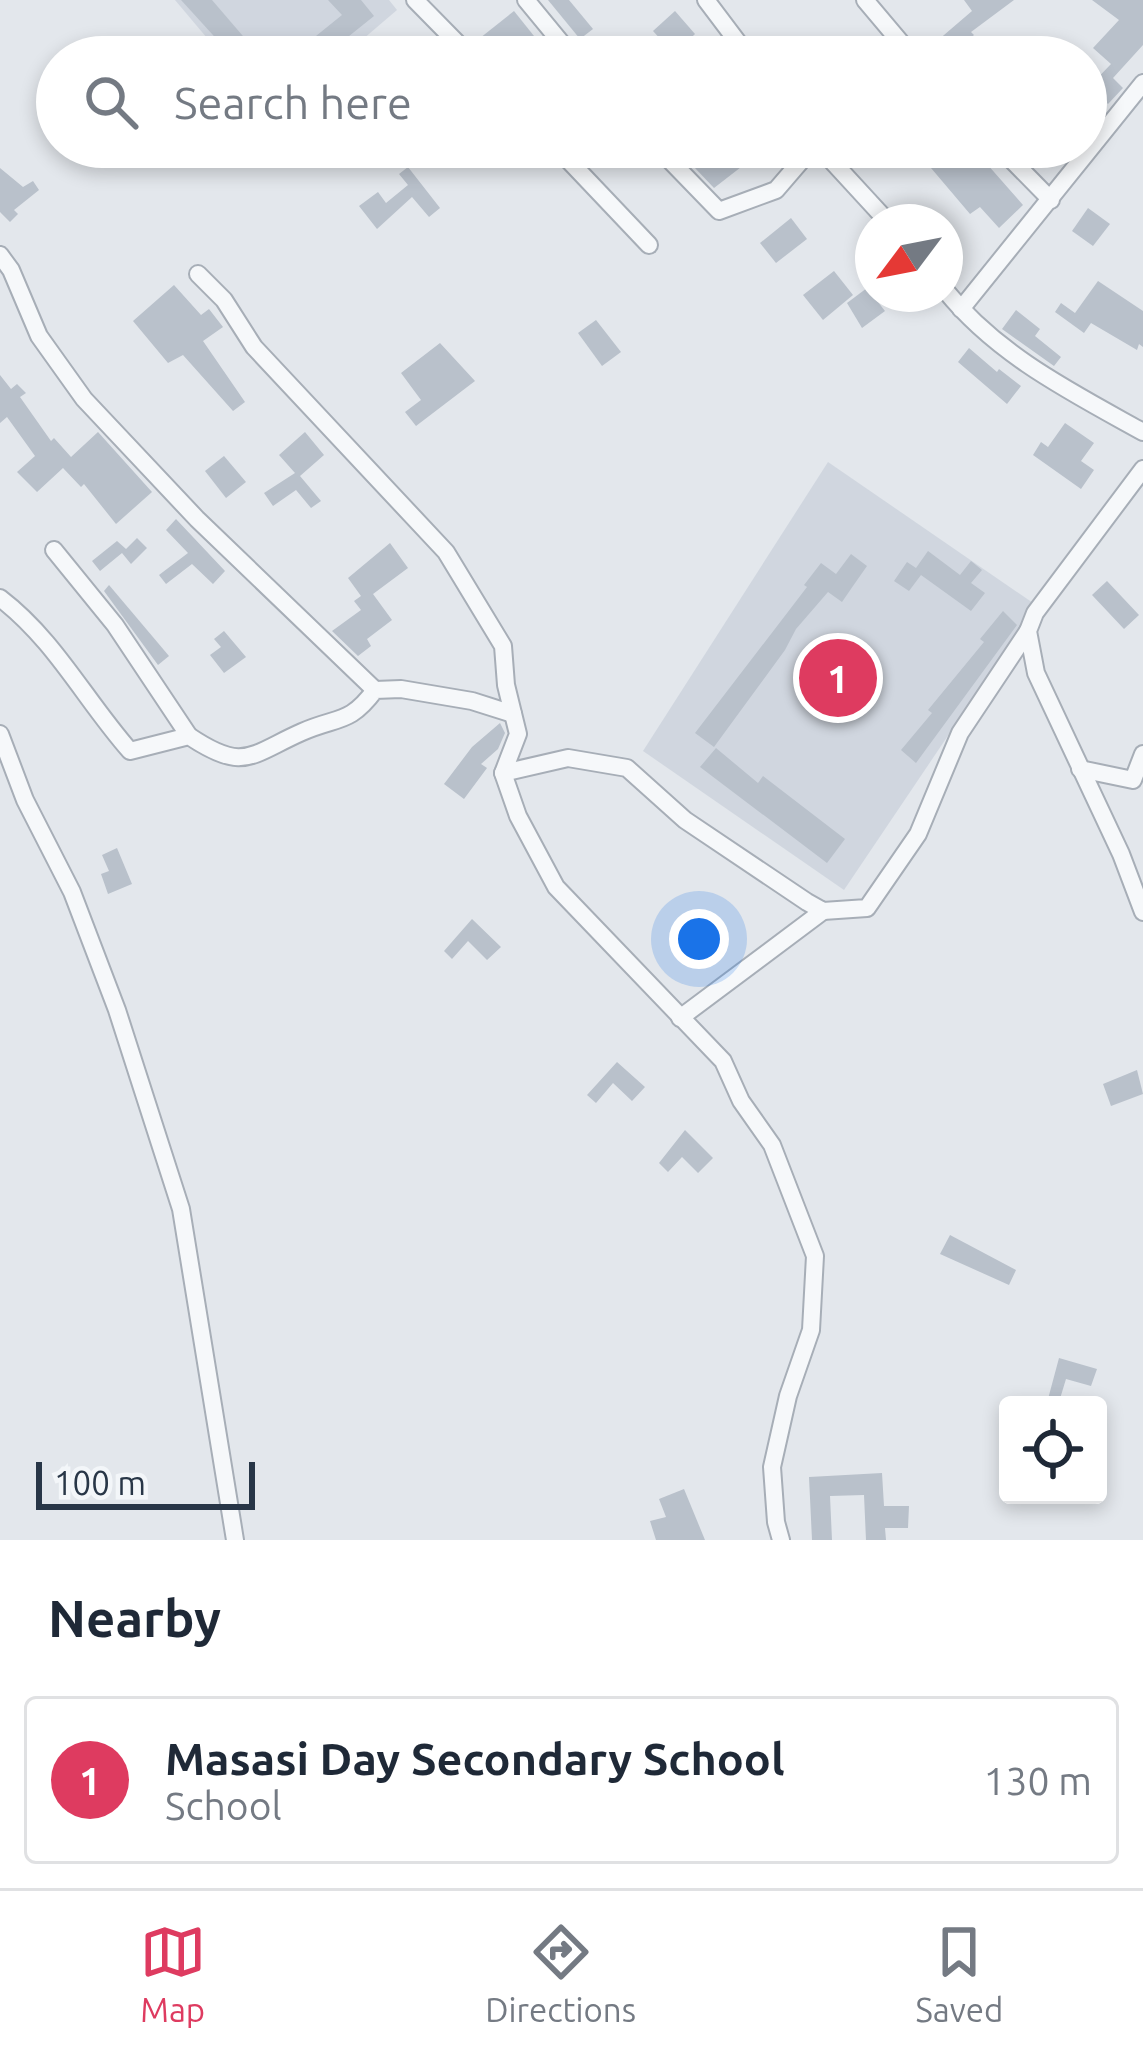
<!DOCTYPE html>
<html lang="en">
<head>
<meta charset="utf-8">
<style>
  body { margin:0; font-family:Ubuntu,sans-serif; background:#f6f6f7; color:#1f2937 }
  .controls { position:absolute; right:36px; bottom:36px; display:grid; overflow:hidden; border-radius:12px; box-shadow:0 6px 18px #0003 }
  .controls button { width:108px; height:108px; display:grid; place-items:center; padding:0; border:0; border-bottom:3px solid #e0e1e3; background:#fff; color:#1f2937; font:60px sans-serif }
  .compass { position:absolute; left:855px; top:204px; width:108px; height:108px; border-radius:50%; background:#fff; box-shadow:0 6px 18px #0003; rotate:238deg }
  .scale { position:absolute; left:36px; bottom:30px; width:219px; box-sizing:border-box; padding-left:12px; border:6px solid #283647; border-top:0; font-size:33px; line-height:42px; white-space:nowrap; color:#283647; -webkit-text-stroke:9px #f3f6f9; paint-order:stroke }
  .you { position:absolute; left:699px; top:939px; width:42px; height:42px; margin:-30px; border:9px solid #fff; border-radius:50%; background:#1a73e8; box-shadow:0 0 0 18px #1a73e833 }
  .badge { display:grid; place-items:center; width:78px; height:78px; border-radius:50%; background:#de3b60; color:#fff; font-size:39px; font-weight:700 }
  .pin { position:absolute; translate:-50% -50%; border:6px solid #fff; box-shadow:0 3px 12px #0006 }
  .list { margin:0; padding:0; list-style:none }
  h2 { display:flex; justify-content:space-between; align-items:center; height:156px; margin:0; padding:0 48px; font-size:51px }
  h2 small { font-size:39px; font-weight:400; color:#747a83 }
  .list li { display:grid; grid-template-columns:78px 1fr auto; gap:36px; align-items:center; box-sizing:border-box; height:168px; margin:0 24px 24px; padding:0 24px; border:3px solid #e0e1e3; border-radius:12px }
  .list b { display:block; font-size:45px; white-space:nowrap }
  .list p { margin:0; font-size:39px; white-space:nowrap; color:#747a83 }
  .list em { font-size:39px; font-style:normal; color:#747a83 }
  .icon { flex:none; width:66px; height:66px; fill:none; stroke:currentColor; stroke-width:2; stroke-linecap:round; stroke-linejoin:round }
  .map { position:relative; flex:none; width:1143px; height:1540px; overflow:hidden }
  .search { position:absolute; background:#fff; box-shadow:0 6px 18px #0003; left:36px; right:36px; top:36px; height:132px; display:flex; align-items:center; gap:30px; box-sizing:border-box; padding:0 42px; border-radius:66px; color:#747a83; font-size:45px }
  .sheet { height:348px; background:#fff }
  nav { display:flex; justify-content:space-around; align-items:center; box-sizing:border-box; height:168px; border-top:3px solid #e0e1e3; background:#fff; font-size:33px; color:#747a83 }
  nav a { display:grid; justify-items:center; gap:6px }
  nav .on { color:#de3b60 }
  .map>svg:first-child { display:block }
  .built { fill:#d0d6df }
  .building { fill:#b9c1cb }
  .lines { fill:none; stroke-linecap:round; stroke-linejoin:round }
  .minor-casing { stroke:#a7aeb7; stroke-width:20 }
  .minor { stroke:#f6f8fa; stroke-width:16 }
</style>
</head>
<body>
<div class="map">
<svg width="1143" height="1540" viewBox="0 0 1143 1540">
  <rect width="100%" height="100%" fill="#e3e7ec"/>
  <g class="built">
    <path d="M175,0H389L397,10L342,57H223Z"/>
    <path d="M828,462L1036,605L844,890L643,751Z"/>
  </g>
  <g class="building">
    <path d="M181,0H212L261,57H233Z"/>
    <path d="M328,0H361L374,16L323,57H290L342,15Z"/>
    <path d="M548,0H569L593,29L580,39Z"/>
    <path d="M964,0H1014L971,32L974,35L950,56L937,41L972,11Z"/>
    <path d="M1092,0H1143V45L1113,78L1123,88L1108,104L1104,100L1086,120V90L1111,64L1093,48L1119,20Z"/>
    <path d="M514,11L534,36L509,57H487L475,42Z"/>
    <path d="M675,11L695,34L674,54L653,31Z"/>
    <path d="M675,147H746L754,157L714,188Z"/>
    <path d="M960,147H972L1023,205L999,228L980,207L970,214L931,168Z"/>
    <path d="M408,167L440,208L429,217L412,197L377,229L359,206L378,192L386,203L408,185L399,174Z"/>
    <path d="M0,168L23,187L33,181L39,190L14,210L18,214L10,222L0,212Z"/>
    <path d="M1088,208L1110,224L1093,246L1072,231Z"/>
    <path d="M791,218L807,239L776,263L760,243Z"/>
    <path d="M834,271L853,295L823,320L803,295Z"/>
    <path d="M1098,281L1143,311V347L1139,344L1137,350L1091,323L1084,333L1055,312L1061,303L1075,313Z"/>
    <path d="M174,285L201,315L209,309L223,327L203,341L245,402L233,411L183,355L168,363L133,321Z"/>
    <path d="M867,288L885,311L862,328L847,303Z"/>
    <path d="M1016,310L1040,329L1035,336L1061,357L1054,366L1002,329Z"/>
    <path d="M596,320L621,352L602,366L578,333Z"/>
    <path d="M440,343L475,381L416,426L405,412L421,400L401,373Z"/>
    <path d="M969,348L997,372L999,369L1021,386L1007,404L958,362Z"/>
    <path d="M0,375L11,389L17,384L26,393L20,397L51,441L54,438L71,457L98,432L152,492L116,524L84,484L81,487L63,468L37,492L17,472L35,456L7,417L0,423Z"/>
    <path d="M1065,423L1094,443L1081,461L1094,470L1081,489L1033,455L1041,442L1048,447Z"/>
    <path d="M305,432L324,455L300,476L321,501L311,508L296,490L273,506L264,493L295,473L279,455Z"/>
    <path d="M224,456L246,482L226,498L205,471Z"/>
    <path d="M176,519L225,571L213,584L192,564L166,584L159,575L188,553L166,530Z"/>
    <path d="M137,538L147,548L131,564L122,553L100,571L92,561L117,541L126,549Z"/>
    <path d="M390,543L408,568L373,594L392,620L367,639L371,646L358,656L332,631L361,610L354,601L361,596L348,578Z"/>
    <path d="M928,551L960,575L971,561L982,570L971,583L985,593L971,611L921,575L909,591L894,581L907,562L916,568Z"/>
    <path d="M851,554L867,566L853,586L842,602L828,592L796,629L785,650L714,747L695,733L807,587L804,585L821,563L836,574Z"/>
    <path d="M1107,581L1139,615L1124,629L1092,595Z"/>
    <path d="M109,585L169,656L158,665L104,591Z"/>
    <path d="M1003,611L1017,625L916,763L901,750L932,713L928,710L984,642L980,639Z"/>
    <path d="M224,631L246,657L224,673L210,655L221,647L214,639Z"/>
    <path d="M500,723L505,733L498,749L481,764L487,768L464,799L444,784L472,747Z"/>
    <path d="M716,748L758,783L763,776L845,839L827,863L700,767Z"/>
    <path d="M117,848L132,884L108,894L101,874L109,871L102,855Z"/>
    <path d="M472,919L501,947L487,960L468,941L452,959L444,951Z"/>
    <path d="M617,1062L645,1087L632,1101L613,1083L596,1103L587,1095Z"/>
    <path d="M1137,1070L1143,1094L1111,1106L1103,1084Z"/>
    <path d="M685,1130L713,1158L698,1173L682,1157L668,1172L659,1163Z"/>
    <path d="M950,1235L1016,1270L1009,1285L940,1254Z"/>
    <path d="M1059,1358L1097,1369L1091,1386L1066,1379L1059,1402L1048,1399Z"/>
    <path d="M882,1473L884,1506H909L908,1528H885L886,1540H866L864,1495L830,1496L832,1540H812L809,1477Z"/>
    <path d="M684,1489L705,1540H656L650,1521L666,1517L659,1499Z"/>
  </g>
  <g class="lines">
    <g class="minor-casing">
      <g id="minor">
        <path d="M415,0L471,57"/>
        <path d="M526,0L573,57"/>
        <path d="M706,0L749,57"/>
        <path d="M865,0L913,57"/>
        <path d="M556,147L649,245"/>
        <path d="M657,147L719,211L776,190L813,147"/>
        <path d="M819,147L888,222"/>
        <path d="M999,147L1051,200"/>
        <path d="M0,255L11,270L39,336L84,399L197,519L375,690"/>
        <path d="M198,274L224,300L254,347L446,552L503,646L506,685L518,734L503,773L518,816L556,887L723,1061L741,1101L772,1145L815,1256L811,1330L788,1396L772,1467L776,1522L781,1540"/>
        <path d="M945,290C997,355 1071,392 1143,432"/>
        <path d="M961,309L1143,83"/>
        <path d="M1143,469L1035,613L1028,631L1036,673L1121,854L1143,912"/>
        <path d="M54,550L115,625L189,736"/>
        <path d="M0,598C55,640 85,700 130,751L189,736C244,773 250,755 302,732C338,716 349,725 375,690L401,689L472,701L513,714"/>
        <path d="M0,734L25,800L72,892L117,1010L181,1209L235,1540"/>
        <path d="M1080,769L1133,780L1143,754"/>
        <path d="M503,773L568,758L627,768L685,820L807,902L823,911L867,908L918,834L960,733L1028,631"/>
        <path d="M680,1018L823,911"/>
      </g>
    </g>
    <use href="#minor" class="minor"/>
  </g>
</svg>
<div class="controls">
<button><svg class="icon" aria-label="locate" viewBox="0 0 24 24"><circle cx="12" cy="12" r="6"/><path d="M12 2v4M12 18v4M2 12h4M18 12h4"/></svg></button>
</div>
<svg class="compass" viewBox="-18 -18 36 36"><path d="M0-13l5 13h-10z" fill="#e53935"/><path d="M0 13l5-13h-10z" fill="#747a83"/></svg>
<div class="scale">100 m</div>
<div class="you"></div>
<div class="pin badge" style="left:838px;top:678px">1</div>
<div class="search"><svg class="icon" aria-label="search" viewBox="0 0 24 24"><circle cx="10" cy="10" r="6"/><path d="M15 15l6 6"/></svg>Search here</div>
</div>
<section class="sheet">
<h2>Nearby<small></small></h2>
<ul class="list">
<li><span class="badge">1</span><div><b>Masasi Day Secondary School</b><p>School</p></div><em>130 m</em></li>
</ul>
</section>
<nav>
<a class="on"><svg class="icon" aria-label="map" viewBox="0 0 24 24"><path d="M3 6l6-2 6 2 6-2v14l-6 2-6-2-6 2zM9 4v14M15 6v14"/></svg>Map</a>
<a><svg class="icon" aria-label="directions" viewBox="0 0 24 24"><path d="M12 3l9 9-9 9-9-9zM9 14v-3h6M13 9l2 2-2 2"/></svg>Directions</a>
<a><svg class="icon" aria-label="saved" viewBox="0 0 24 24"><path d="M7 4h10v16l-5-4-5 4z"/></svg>Saved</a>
</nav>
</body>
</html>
